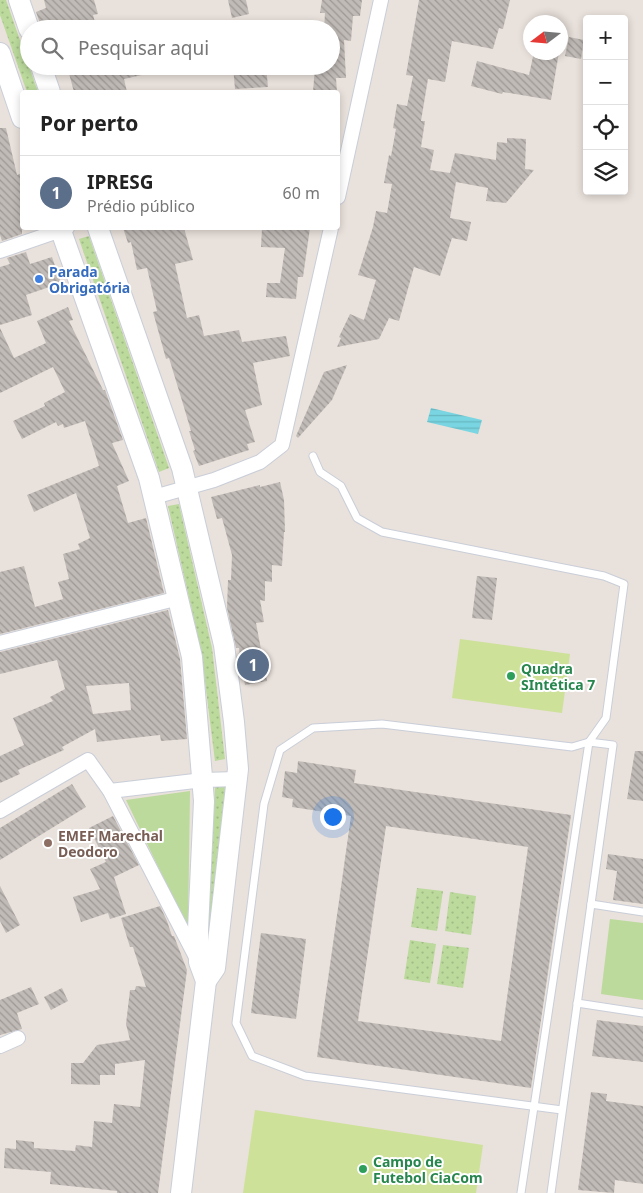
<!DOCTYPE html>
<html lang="pt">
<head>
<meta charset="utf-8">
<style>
  body { margin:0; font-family:"Noto Sans",sans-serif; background:#f2f2f2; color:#222 }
  .controls { position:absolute; right:15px; top:15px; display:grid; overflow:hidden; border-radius:5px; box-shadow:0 2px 8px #0003 }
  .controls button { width:45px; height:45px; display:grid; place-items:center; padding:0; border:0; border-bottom:1px solid #e0e0e0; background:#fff; color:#222; font:25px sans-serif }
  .compass { position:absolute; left:523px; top:15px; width:45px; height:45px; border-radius:50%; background:#fff; box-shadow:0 2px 8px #0003; rotate:254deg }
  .you { position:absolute; left:332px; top:816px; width:18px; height:18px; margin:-12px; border:4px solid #fff; border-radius:50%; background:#1a73e8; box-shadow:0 0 0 8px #1a73e833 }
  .badge { display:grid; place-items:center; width:32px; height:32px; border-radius:50%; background:#ea580c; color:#fff; font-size:16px; font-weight:700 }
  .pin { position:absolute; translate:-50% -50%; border:2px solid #fff; box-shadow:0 1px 5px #0006 }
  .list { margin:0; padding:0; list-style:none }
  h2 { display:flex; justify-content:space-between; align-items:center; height:65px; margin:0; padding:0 20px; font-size:21px }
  h2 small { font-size:16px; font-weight:400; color:#767676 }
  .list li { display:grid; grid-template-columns:32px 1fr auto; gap:15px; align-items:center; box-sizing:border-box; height:75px; padding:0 20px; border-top:1px solid #e0e0e0 }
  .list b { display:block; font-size:19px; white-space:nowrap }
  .list p { margin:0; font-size:16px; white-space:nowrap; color:#767676 }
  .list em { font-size:16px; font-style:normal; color:#767676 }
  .icon { flex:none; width:28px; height:28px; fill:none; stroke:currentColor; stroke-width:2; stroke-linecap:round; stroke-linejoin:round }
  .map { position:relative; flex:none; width:643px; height:1193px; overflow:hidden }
  .search { position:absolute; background:#fff; box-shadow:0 2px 8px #0003; left:20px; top:20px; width:320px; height:55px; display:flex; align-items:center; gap:12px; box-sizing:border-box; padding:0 18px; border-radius:28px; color:#767676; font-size:19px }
  .panel { position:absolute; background:#fff; box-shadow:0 2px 8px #0003; left:20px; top:90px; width:320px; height:140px; border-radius:5px }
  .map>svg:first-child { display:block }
  .grass { fill:url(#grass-dots) }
  .park { fill:#bbda9c }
  .pitch { fill:#cde199 }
  .water { fill:url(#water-rules) }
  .building { fill:url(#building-back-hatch); fill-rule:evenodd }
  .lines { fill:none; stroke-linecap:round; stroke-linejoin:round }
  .service-casing { stroke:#c9ced8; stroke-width:9 }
  .minor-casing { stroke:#c9ced8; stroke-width:16 }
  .secondary-casing { stroke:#c9ced8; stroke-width:22 }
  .service { stroke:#fff; stroke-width:7 }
  .minor { stroke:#fff; stroke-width:14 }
  .secondary { stroke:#fff; stroke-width:20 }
  .shop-dot { fill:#3f7fe0; stroke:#fff; stroke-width:2 }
  .leisure-dot { fill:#2e9e5b; stroke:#fff; stroke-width:2 }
  .education-dot { fill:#8d6e63; stroke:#fff; stroke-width:2 }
  .labels { text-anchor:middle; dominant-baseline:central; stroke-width:4; stroke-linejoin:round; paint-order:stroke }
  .shop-label { font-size:14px; font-weight:bold; fill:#366cbe; stroke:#fff; text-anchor:start }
  .leisure-label { font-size:14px; font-weight:bold; fill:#27864d; stroke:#fff; text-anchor:start }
  .education-label { font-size:14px; font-weight:bold; fill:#785e54; stroke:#fff; text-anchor:start }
</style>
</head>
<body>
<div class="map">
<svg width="643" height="1193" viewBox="0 0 643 1193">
  <defs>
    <pattern id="grass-dots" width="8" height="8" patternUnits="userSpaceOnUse" patternTransform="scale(1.25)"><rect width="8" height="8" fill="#bbda9c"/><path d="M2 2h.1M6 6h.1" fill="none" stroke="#a1bb86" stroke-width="1.8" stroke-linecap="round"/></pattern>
    <pattern id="water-rules" width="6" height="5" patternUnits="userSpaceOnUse" patternTransform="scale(1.25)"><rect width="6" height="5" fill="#78d5e1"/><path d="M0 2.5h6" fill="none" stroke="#68b7c1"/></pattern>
    <pattern id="building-back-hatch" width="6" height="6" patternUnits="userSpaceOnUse" patternTransform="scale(1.25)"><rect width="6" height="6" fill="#c1bbb7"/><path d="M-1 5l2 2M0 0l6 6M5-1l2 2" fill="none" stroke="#9d9895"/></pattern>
  </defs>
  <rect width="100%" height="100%" fill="#e9e1db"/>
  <g class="grass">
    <path d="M0,0H6L38,92H27L0,15Z"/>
    <path d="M89,236L169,468L159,472L79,239Z"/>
    <path d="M179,504L212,648L225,759L215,761L201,650L168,506Z"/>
    <path d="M227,786L208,938L215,787Z"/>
    <path d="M417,888L443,891L437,931L411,927Z"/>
    <path d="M450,892L476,896L471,935L445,931Z"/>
    <path d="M410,940L436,944L430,983L404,979Z"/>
    <path d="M443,945L469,948L463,988L437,984Z"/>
  </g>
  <g class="park">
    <path d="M190,791L188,929L126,800Z"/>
    <path d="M610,919L643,923V1000L601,994Z"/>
  </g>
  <g class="pitch">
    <path d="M460,639L570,654L562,713L452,698Z"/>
    <path d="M255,1110L483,1145L476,1193H243Z"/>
  </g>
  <path class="water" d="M431,408L482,420L478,434L427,422Z"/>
  <g class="building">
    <path d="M44,0H94L98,14L93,15L97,29H42L36,12L46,8Z"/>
    <path d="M228,0H246L249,14L232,18Z"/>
    <path d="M322,0H362L360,16H353L351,41L344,40L346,78H336L337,92H313L315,66H331V29H324L325,13H320Z"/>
    <path d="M419,0H510L503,29L499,28L493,49L452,41L445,82L428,79L421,121H425L421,147L434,150L430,170L450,173L455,153L496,160L497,142L507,143V138L526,139L525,169L534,170L506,203L486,201L488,188L456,182L450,218L471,222L467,241L452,238L440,276L414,267L399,321L389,318L379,339L337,347L341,338L339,337L350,314L364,320L376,280L358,275L373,227L376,211L387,213L392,184L384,183L389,155L391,156L396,129L393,128L397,104L407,106L413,76L406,75Z"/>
    <path d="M569,37L584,40L581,59L565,56Z"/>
    <path d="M534,52H559L551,100L503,92L502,94L471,86L477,61L529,75Z"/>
    <path d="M67,66H155V72L124,79L127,92H74Z"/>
    <path d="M233,66H266L268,87L235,89Z"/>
    <path d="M0,128H6L17,175L22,173V234L2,241L0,235Z"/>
    <path d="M123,228H184L193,260L175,264L187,318L199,315L204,336L239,330L242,342L286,336L290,356L253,363L262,405L245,410L255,442L247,444L249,450L199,466L193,451L195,450L189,431H191L183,404L169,358L166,359L153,312L157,311L147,268L137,270L131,242L128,243Z"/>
    <path d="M262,228H310L303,277H298L296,299L266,297L267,283H280L285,248L261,247Z"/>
    <path d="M26,252L30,264L52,257L61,283L26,295L32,315L0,325V267L10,264L7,258Z"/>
    <path d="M68,307L73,320L69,321L103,390H105L123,440L112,443L129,481L117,486L128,523L146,518L164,593L0,634V572L24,566L35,607L63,599L58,582L69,579L63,554L80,549L78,544L90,538L76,493L34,512L27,495L99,466L85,421L64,428L63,424L58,426L56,422L22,439L13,421L45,406L44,403L65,392L53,367L0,393V328L14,358L46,343L37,321Z"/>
    <path d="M347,365L332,400L298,438L296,436L324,372Z"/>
    <path d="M280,482L284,500L285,532H284L282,566L272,565V582L265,581V601L260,600L264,622L256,623L267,681L245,685L239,648H236L227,608L228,580H231L232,555L222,518L217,519L211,497L260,485V487Z"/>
    <path d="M477,576L497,578L492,620L472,618Z"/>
    <path d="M168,610L180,659L187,739L161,741L160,735L97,742L95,729L62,747L64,750L18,770L20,774L0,783V756L24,745L13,718L53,701L50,697L65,689L57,660L0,674V652ZM129,683L131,710L93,714L86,686Z"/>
    <path d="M635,751H643V801L627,799Z"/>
    <path d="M298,761L356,770L354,783L571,815L531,1088L317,1057L351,816L292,807L293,799L282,797L285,771L297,773ZM386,826L528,847L501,1041L358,1021Z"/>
    <path d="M72,784L86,807L0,860V828Z"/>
    <path d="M113,816L139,865L114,877L126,914L110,919L108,913L81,922L73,897L100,889L90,869L106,862L89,828Z"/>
    <path d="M608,854L643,859V904L613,900L617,871L606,869Z"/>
    <path d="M0,886L20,925L6,933L0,921Z"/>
    <path d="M160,906L167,921L172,936H174L187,970L158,1193H117V1191L50,1184L51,1172L4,1168L5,1148L16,1149V1140L34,1142V1148L75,1151L76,1145L92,1147L94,1121L112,1123L114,1104L140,1107L145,1060L115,1064V1075H100V1085L71,1084V1063H83L97,1045L130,1040L126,1024L130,990H135L136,986L146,987L133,947H130L121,918Z"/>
    <path d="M261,933L306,939L296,1019L251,1013Z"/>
    <path d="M31,987L39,1004L17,1013L22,1029L0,1035V1000Z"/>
    <path d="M62,988L68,1001L51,1010L44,997Z"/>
    <path d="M597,1020L643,1026V1062L592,1056Z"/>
    <path d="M591,1092L607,1094L606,1101L643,1106V1184L615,1180L614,1193L578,1190Z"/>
  </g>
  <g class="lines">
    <g class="service-casing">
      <g id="service">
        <path d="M313,456L320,472L341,486L357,518L382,532L604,576L624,584L606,718L589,742L572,747L382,724L313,728L280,750L264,804L236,1023L252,1056L305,1076L562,1110"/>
        <path d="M591,904L643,912"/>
        <path d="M577,1003L643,1013"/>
        <path d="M521,1193L589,742L613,745L551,1193"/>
      </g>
    </g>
    <g class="minor-casing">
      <g id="minor">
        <path d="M338,197L381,0"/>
        <path d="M0,251L67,228"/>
        <path d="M154,497L214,480L260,462L282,445L331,228"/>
        <path d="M0,643L179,598"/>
        <path d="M110,791L203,780L237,779"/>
        <path d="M0,811L88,760L110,791L196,957"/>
        <path d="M0,1046L18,1038"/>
      </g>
    </g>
    <g class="secondary-casing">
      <g id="secondary">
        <path d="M19,0L29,29"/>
        <path d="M0,53L22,118"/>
        <path d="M41,66L50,92"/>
        <path d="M60,228L149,478L192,657L204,801L198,930L199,962L206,981L181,1193"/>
        <path d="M98,228L182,468L224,645L234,722L238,769L215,968L206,981"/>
      </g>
    </g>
    <use href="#service" class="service"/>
    <use href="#minor" class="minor"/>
    <use href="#secondary" class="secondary"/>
  </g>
  <circle class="shop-dot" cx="39" cy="279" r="5"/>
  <g class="leisure-dot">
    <circle cx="511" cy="676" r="5"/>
    <circle cx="363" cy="1169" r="5"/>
  </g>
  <circle class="education-dot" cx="48" cy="843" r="5"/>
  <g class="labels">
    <g class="shop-label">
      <text x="49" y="271">Parada<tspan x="49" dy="16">Obrigatória</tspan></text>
    </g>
    <g class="leisure-label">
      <text x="521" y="668">Quadra<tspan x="521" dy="16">SIntética 7</tspan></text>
      <text x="373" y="1161">Campo de<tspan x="373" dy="16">Futebol CiaCom</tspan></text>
    </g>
    <g class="education-label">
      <text x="58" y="835">EMEF Marechal<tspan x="58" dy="16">Deodoro</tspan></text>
    </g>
  </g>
</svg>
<div class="controls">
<button>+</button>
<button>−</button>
<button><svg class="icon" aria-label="locate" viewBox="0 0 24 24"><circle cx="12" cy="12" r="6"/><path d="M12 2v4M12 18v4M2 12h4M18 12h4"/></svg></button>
<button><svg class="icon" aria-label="layers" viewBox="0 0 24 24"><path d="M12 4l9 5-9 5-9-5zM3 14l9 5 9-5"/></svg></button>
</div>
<svg class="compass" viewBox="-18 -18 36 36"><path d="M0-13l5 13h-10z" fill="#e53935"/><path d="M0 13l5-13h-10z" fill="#767676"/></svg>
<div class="you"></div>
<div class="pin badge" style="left:253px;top:665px;background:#5c6f8a">1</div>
<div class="search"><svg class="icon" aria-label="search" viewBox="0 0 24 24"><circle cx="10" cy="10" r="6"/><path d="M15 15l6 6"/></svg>Pesquisar aqui</div>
<section class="panel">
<h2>Por perto<small></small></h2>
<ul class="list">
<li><span class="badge" style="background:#5c6f8a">1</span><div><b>IPRESG</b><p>Prédio público</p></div><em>60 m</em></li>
</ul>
</section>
</div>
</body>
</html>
